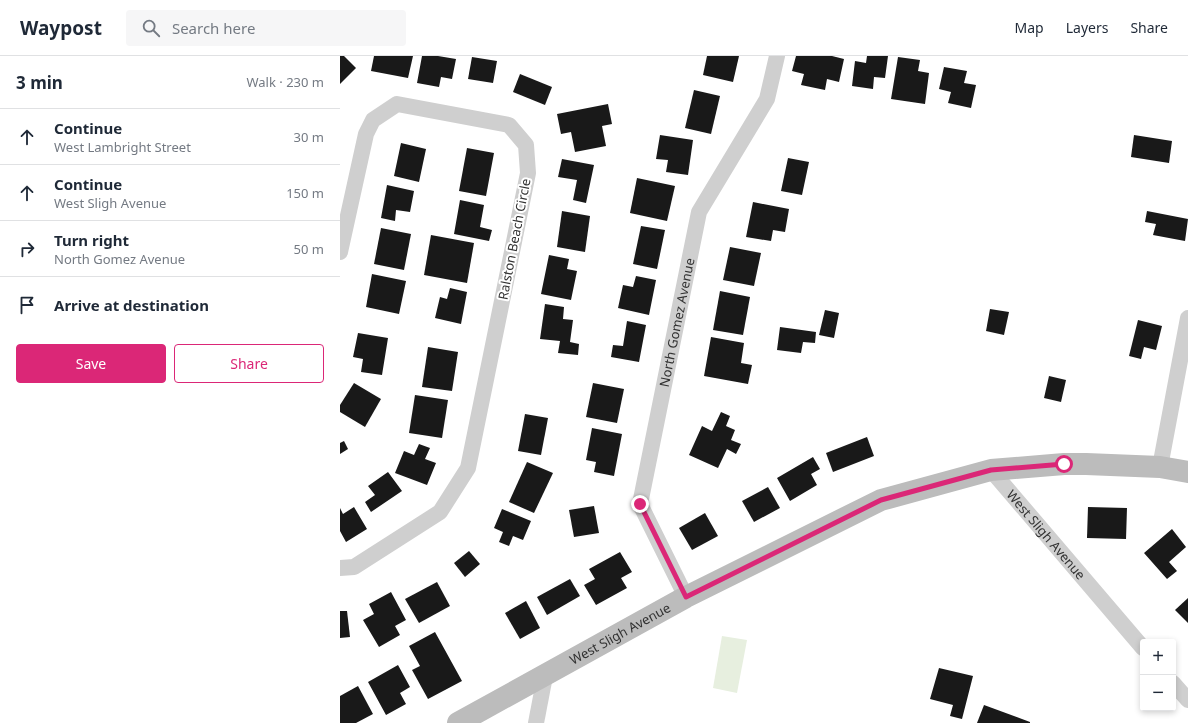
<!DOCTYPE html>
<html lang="en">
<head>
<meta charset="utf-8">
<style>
  body { margin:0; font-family:"Noto Sans",sans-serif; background:#f6f6f7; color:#1f2937 }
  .controls { position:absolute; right:12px; bottom:12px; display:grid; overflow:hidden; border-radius:4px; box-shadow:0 2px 6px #0003 }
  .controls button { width:36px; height:36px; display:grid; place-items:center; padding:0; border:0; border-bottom:1px solid #e0e1e3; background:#fff; color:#1f2937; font:20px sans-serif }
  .stop { position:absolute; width:12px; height:12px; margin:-9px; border:3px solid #db2777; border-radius:50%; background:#fff }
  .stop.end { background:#db2777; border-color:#fff; box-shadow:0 1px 4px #0008 }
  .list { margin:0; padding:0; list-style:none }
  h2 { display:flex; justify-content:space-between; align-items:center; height:52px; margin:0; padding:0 16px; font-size:17px }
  h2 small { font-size:13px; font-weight:400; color:#747a83 }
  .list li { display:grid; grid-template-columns:26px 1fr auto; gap:12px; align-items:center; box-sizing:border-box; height:56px; padding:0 16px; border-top:1px solid #e0e1e3 }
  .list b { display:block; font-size:15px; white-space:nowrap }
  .list p { margin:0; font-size:13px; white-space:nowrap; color:#747a83 }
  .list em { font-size:13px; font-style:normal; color:#747a83 }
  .actions { display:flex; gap:8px; padding:12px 16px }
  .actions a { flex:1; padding:9px 0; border:1px solid #db2777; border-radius:4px; text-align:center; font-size:14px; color:#db2777 }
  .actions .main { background:#db2777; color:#fff }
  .icon { flex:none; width:22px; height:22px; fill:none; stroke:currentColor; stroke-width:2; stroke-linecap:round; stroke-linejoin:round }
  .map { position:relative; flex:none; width:848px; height:667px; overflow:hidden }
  header { display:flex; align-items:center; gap:24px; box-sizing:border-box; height:56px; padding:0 20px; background:#fff; border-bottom:1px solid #e0e1e3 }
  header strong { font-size:19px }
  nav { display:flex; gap:22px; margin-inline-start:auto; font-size:14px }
  .search { width:280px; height:36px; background:#f6f6f7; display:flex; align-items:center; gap:10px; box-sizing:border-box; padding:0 14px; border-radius:4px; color:#747a83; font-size:15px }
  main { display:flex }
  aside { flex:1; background:#fff }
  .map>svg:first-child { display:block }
  .green { fill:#e7efdf }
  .building { fill:#191919 }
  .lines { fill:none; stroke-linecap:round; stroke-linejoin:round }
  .street { stroke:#cfcfcf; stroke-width:16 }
  .secondary { stroke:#bcbcbc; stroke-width:22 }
  .route { stroke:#db2777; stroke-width:5 }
  .labels { text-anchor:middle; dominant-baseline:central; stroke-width:4; stroke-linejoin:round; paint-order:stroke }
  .street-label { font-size:13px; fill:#323232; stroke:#fff }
</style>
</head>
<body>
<header>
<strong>Waypost</strong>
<div class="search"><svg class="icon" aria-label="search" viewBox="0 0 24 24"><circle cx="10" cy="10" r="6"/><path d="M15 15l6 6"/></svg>Search here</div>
<nav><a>Map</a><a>Layers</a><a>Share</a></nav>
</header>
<main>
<aside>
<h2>3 min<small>Walk · 230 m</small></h2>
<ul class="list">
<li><svg class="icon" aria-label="ahead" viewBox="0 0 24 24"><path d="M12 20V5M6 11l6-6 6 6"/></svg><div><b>Continue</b><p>West Lambright Street</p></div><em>30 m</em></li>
<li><svg class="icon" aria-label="ahead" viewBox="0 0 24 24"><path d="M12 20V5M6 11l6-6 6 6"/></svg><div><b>Continue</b><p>West Sligh Avenue</p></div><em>150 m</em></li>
<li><svg class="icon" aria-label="right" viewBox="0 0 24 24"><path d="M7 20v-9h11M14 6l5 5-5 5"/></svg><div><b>Turn right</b><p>North Gomez Avenue</p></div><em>50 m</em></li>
<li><svg class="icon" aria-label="arrive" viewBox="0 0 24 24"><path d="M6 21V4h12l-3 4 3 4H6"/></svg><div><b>Arrive at destination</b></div></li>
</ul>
<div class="actions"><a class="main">Save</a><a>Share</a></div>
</aside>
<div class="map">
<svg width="848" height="667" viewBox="0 0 848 667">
  <rect width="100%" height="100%" fill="#fff"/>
  <path class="green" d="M382,580L407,584L397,637L373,632Z"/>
  <g class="building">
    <path d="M0,0H4L16,12L0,28Z"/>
    <path d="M34,0H73L68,22L31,15Z"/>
    <path d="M82,0H98L116,3L112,23L101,21L99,31L77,27Z"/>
    <path d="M367,0H399L393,26L363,19Z"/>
    <path d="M456,0H492L504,3L499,26L487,23L485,34L461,29L464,18L452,15Z"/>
    <path d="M527,0H548L545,22L534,21L533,33L512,30L515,5L526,7Z"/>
    <path d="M132,1L157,5L153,27L128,23Z"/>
    <path d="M558,1L580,4L578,15L589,17L585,48L551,43Z"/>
    <path d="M604,11L627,15L624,27L636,29L631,52L608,47L611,36L599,33Z"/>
    <path d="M180,18L212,31L205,49L173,36Z"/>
    <path d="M354,34L380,40L371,78L345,72Z"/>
    <path d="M268,48L272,68L262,70L266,90L235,96L231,76L221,78L217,58Z"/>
    <path d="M320,79L353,84L348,119L326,116L328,104L316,103Z"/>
    <path d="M794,79L832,85L829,107L791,101Z"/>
    <path d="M61,87L86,93L79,126L54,120Z"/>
    <path d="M127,92L154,97L146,140L119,135Z"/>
    <path d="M448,102L469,106L462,139L441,135Z"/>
    <path d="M222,103L254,109L246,147L233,144L237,124L218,121Z"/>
    <path d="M297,122L335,130L327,165L290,157Z"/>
    <path d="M47,129L74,135L70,156L56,154L55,165L41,162Z"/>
    <path d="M120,144L144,149L140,171L152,174L149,185L114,178Z"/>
    <path d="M413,146L449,153L445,176L433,174L431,185L406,181Z"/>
    <path d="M222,155L250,160L245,196L217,191Z"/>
    <path d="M807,155L848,163L845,185L813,179L816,168L805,166Z"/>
    <path d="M301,170L325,174L317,213L293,208Z"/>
    <path d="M41,172L71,178L64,214L34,208Z"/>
    <path d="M91,179L134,187L127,227L84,219Z"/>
    <path d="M390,191L421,197L414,230L383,224Z"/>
    <path d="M209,199L229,203L227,213L237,215L231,244L201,238Z"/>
    <path d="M32,218L66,225L59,258L26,251Z"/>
    <path d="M296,220L316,224L309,259L278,252L283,229L293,231Z"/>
    <path d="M110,232L127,236L121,268L95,262L100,241L107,243Z"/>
    <path d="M380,235L410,241L403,279L373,274Z"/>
    <path d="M205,248L224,251L223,263L233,264L230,286L239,288L238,299L218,297L220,285L200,283Z"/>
    <path d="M650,253L669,256L664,279L646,275Z"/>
    <path d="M485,254L499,257L494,282L479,279Z"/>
    <path d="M798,264L822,270L816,294L804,291L801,303L789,300Z"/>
    <path d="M287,265L306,269L299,306L271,301L273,289L283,290Z"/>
    <path d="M440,271L476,276L475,287L463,286L461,297L437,294Z"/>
    <path d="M18,277L48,282L42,319L21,316L23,303L13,301Z"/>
    <path d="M371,281L404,287L401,307L412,309L408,328L364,320Z"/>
    <path d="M88,291L118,296L112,335L82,331Z"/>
    <path d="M709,320L726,324L721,346L704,342Z"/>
    <path d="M14,327L41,343L25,371L0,356V349Z"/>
    <path d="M253,327L284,333L277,367L246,361Z"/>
    <path d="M75,339L108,344L102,382L69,377Z"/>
    <path d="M381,356L390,360L386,370L395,374L391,384L401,388L396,398L387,393L378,412L349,399L362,370L372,375Z"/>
    <path d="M185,358L208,362L201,399L178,395Z"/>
    <path d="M252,372L282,378L274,420L254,416L256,406L246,404Z"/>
    <path d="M527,381L534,400L493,416L486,397Z"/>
    <path d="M4,385L8,393L0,398V387Z"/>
    <path d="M79,388L90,392L85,403L96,407L87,429L55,417L64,395L74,399Z"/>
    <path d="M473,401L480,413L471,418L477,429L450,445L437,422Z"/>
    <path d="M187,406L213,417L194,457L169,446Z"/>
    <path d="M48,416L62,435L31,456L25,446L35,439L28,430Z"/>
    <path d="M428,431L440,452L414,466L402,445Z"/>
    <path d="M254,450L259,477L234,481L229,454Z"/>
    <path d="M14,451L27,473L6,486L0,475V452L3,458Z"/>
    <path d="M748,451L787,452L786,483L747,482Z"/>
    <path d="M162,453L191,465L183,484L173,480L169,490L159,486L163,476L154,472Z"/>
    <path d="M365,457L378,480L352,494L339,472Z"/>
    <path d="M832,473L846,491L829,506L837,515L827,523L804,497Z"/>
    <path d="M129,495L140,508L125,521L114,507Z"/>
    <path d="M280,496L292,516L281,522L287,532L256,549L244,529L255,523L249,513Z"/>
    <path d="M230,523L240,540L207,559L197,541Z"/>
    <path d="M97,526L110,550L79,567L65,543Z"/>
    <path d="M51,536L66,564L55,570L60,579L39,591L23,564L34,558L29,548Z"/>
    <path d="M848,542V567L835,554Z"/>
    <path d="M186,545L200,572L180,583L165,557Z"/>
    <path d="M0,555H7L10,581L0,582Z"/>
    <path d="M95,576L122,625L88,643L72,614L80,610L69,590Z"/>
    <path d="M58,609L70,631L60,637L66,648L46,659L28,626Z"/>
    <path d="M599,612L633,620L622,663L610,660L613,649L590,643Z"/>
    <path d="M18,630L33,658L16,667H0V640Z"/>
    <path d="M644,649L690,666V667H637Z"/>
  </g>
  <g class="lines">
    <g class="street">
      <path d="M0,196L26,78L33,64L57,48L169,69L186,89L188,117L128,412L100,456L14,511L0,512"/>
      <path d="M820,411L848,262"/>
      <path id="s1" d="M651,414L803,592"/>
      <path id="s2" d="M346,541L300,448L359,156L427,43L437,0"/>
      <path d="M833,627L848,644"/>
      <path d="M196,667L205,620"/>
    </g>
    <path class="secondary" id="s3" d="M118,667L346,541L541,444L651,414L724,408H746L820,411L848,416"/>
  </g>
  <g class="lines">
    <path class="route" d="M300,448L346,541L541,444L651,414L724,408"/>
  </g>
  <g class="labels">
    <g class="street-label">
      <text transform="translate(174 183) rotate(-79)">Ralston Beach Circle</text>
      <text stroke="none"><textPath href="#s2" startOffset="289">North Gomez Avenue</textPath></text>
      <text stroke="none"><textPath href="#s1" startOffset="85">West Sligh Avenue</textPath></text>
      <text stroke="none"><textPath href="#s3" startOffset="185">West Sligh Avenue</textPath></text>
    </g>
  </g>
</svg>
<div class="controls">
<button>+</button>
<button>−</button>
</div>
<div class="stop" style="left:724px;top:408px"></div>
<div class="stop end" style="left:300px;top:448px"></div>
</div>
</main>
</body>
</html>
